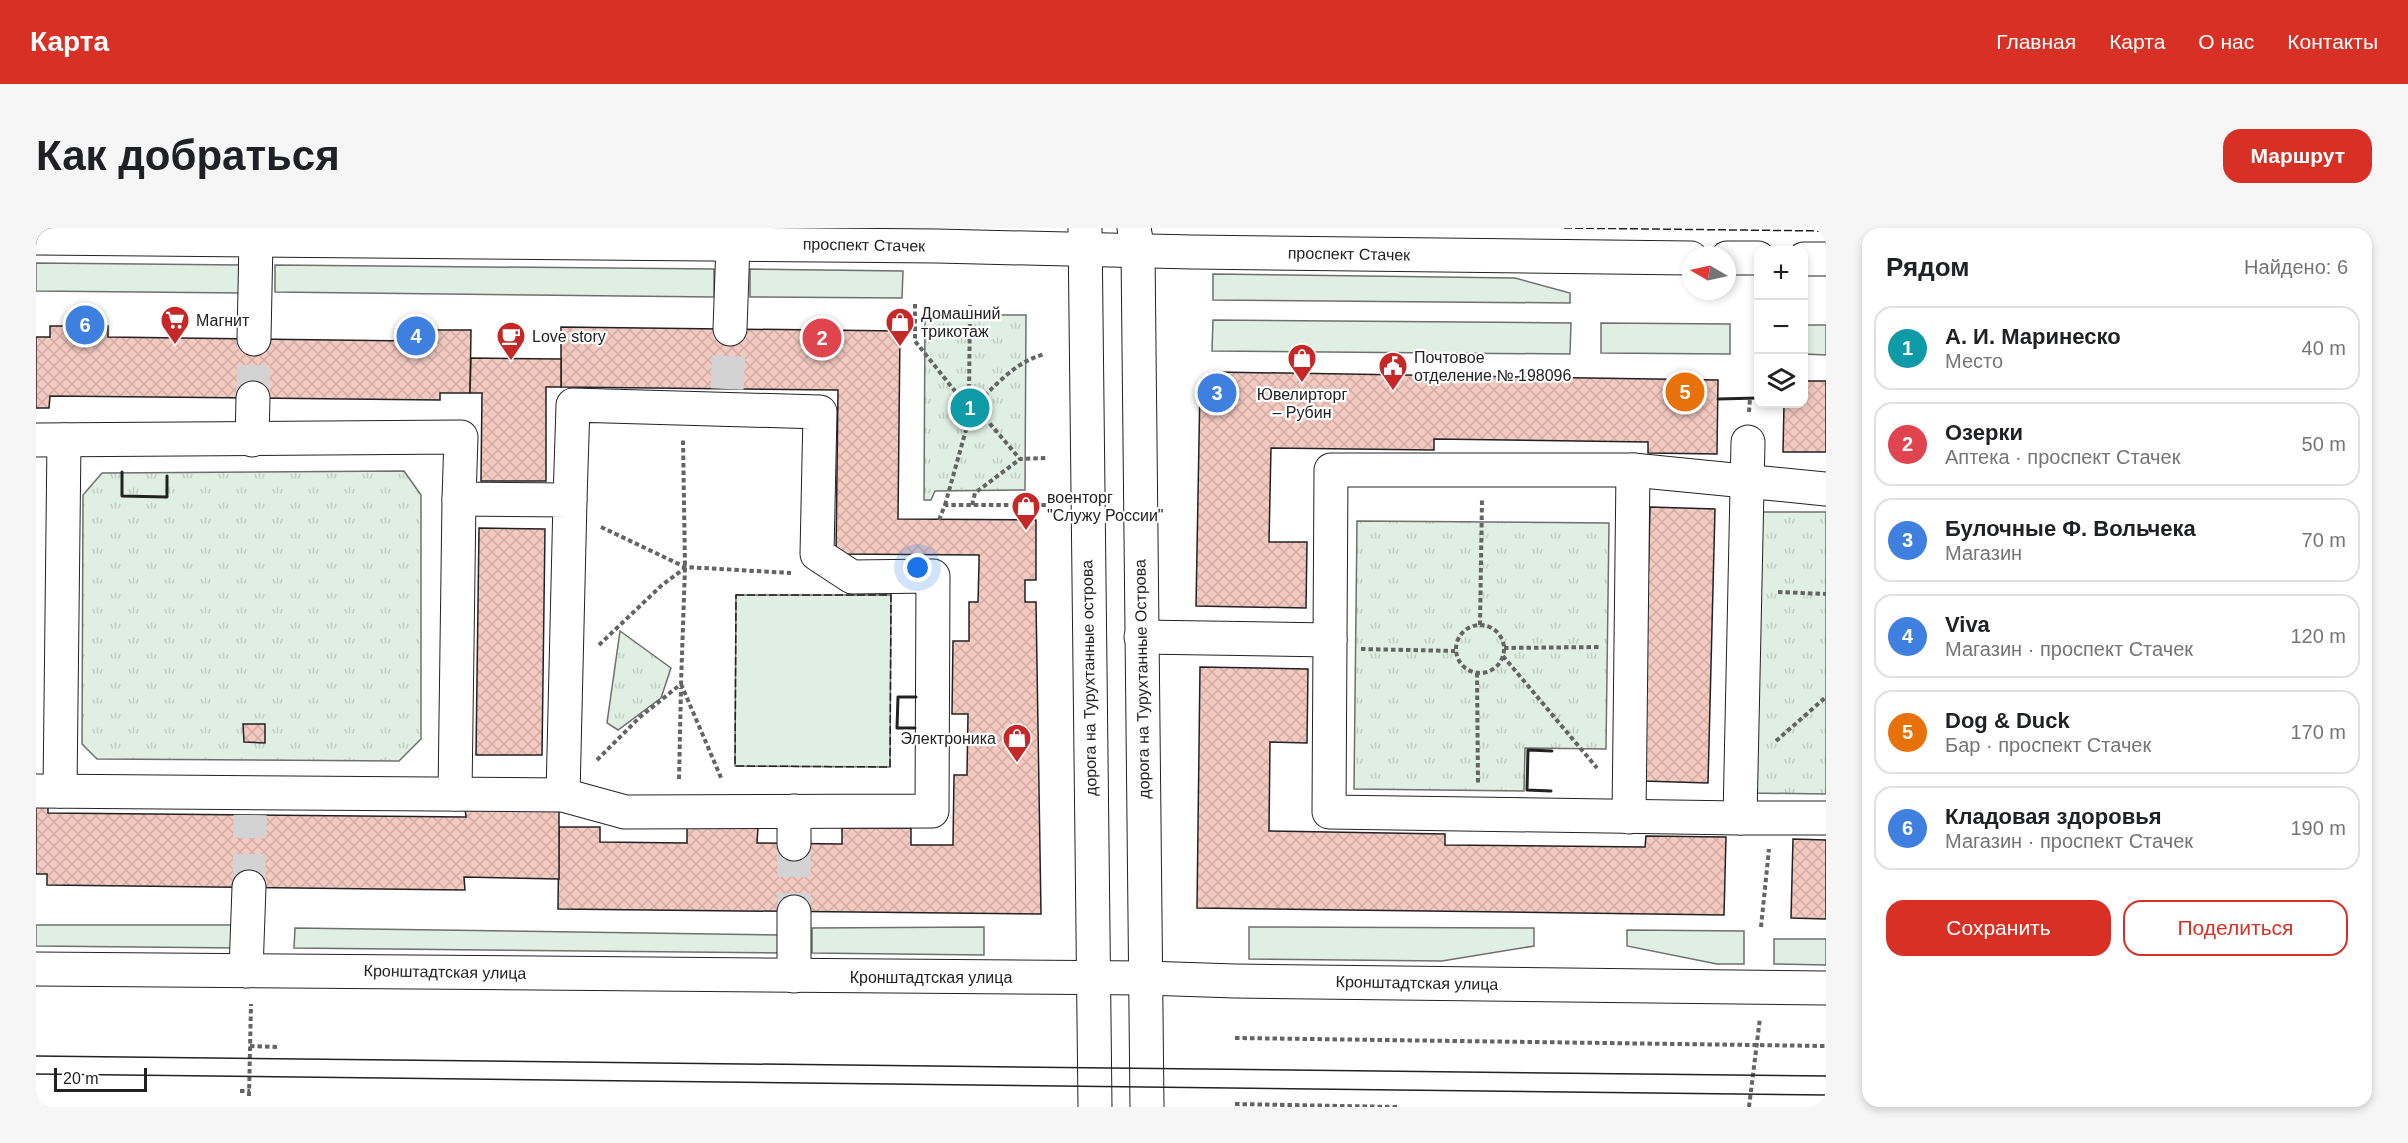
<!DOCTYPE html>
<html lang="ru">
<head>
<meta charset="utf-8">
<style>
  body { margin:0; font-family:Arial,sans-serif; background:#f6f6f6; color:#202124 }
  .controls { position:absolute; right:18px; top:18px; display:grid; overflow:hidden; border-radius:12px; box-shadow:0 3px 9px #0003 }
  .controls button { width:54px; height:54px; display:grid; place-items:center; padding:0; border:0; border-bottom:2px solid #e0e0e0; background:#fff; color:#202124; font:30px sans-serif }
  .compass { position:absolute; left:1646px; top:18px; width:54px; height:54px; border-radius:50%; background:#fff; box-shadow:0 3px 9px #0003; rotate:279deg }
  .scale { position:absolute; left:18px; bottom:15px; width:93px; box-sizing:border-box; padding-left:6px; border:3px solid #222; border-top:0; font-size:16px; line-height:21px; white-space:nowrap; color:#222; -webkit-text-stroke:4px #fff; paint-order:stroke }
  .you { position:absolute; left:882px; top:340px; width:21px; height:21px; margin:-15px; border:4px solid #fff; border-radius:50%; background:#1a73e8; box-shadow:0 0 0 9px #1a73e833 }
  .badge { display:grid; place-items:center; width:39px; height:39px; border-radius:50%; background:#d93025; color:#fff; font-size:20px; font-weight:700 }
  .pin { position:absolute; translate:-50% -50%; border:3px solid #fff; box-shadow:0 2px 6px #0006 }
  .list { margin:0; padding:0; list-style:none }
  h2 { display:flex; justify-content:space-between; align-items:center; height:78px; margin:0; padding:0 24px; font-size:26px }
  h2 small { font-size:20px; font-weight:400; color:#757577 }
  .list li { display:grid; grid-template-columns:39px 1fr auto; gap:18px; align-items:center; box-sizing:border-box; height:84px; margin:0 12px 12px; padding:0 12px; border:2px solid #e0e0e0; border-radius:18px }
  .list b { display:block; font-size:22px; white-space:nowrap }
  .list p { margin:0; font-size:20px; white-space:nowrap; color:#757577 }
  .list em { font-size:20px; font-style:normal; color:#757577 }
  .actions { display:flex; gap:12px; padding:18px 24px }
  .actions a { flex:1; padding:14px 0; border:2px solid #d93025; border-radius:18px; text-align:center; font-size:21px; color:#d93025 }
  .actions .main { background:#d93025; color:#fff }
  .icon { flex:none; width:33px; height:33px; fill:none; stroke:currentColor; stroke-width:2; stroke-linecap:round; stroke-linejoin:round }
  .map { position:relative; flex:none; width:1790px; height:879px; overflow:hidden; border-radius:18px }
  header { display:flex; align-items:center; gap:36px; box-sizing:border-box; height:84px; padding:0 30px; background:#d93025; color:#fff }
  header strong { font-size:28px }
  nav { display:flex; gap:33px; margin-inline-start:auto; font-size:21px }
  .intro { display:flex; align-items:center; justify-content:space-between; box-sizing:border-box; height:144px; padding:0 36px }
  h1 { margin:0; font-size:42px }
  .button { padding:15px 27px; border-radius:18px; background:#d93025; color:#fff; font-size:21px; font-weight:700 }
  main { display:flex; gap:36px; padding:0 36px }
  aside { flex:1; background:#fff; border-radius:18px; box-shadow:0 3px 9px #0003 }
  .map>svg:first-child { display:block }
  .grass { fill:#e0efe3; stroke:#6f6f6f; stroke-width:1.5 }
  .park { fill:url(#park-tufts); stroke:#6f6f6f; stroke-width:1.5 }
  .building { fill:url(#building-cross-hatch); stroke:#222; stroke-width:1.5 }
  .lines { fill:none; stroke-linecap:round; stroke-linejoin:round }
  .minor-tunnel { stroke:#d3d3d3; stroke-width:33; stroke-dasharray:33 16; stroke-linecap:butt }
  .minor-casing { stroke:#222; stroke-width:35 }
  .major-casing { stroke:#222; stroke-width:35 }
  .path { stroke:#646464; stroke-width:4; stroke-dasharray:4.5 3; stroke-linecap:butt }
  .minor { stroke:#fff; stroke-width:33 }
  .major { stroke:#fff; stroke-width:33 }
  .tram { stroke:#222; stroke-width:1.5 }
  .fence { stroke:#222; stroke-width:1.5; stroke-dasharray:8 3; stroke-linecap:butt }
  .wall { stroke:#222; stroke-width:3 }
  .labels { text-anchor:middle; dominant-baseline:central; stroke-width:4.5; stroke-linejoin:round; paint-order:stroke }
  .street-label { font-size:16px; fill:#222; stroke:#fff }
  .poi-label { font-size:16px; fill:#222; stroke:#fff; text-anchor:start }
</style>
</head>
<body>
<header>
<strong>Карта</strong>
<nav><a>Главная</a><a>Карта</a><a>О нас</a><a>Контакты</a></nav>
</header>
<div class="intro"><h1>Как добраться</h1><a class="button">Маршрут</a></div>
<main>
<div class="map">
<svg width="1790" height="879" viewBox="0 0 1790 879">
  <defs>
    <pattern id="park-tufts" width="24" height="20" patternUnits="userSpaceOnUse" patternTransform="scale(1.5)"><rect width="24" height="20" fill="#e0efe3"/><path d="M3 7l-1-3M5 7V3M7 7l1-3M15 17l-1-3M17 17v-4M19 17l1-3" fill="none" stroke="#c0cdc2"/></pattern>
    <pattern id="building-cross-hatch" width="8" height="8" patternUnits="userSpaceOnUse" patternTransform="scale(1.5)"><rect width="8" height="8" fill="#f3c9c0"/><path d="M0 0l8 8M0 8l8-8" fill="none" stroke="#d0aca5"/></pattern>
  </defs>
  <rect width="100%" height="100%" fill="#fff"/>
  <g class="grass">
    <path d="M0,35L206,37L205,65L0,63Z"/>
    <path d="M239,37L678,41V69L239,64Z"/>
    <path d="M714,41L867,43L866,70L714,69Z"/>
    <path d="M1177,46L1479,50L1534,65V75L1177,72Z"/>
    <path d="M1177,92L1535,95L1534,126L1176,123Z"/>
    <path d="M1565,95L1694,96V126L1565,125Z"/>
    <path d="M1768,97H1790V127L1768,126Z"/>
    <path d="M700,367H855L854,539L699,538Z"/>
    <path d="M0,697H204V720L0,718Z"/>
    <path d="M948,699V727L776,725V700Z"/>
    <path d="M1213,699L1498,700V718L1406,733L1213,731Z"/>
    <path d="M259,700L746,707V725L258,720Z"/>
    <path d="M1591,702L1708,703V736H1681L1591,718Z"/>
    <path d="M1738,711H1790V737L1738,736Z"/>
  </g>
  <g class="park">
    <path d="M889,87H990L989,262L899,263L895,272H888Z"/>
    <path d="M368,243L385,267V511L363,533L61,531L46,516L47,267L66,245Z"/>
    <path d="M1718,284H1790V566L1716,565Z"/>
    <path d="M1321,293L1573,295L1570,521L1489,520L1488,563L1318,561Z"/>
    <path d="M584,403L635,440L625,470L582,502L571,495Z"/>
  </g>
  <g class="building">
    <path d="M14,98H72V109L375,113V102H435L434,165H404V172L14,168L13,180H0V109H14Z"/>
    <path d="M525,99L864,103L862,291L1000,292V352H989V374H1000L1005,686L522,681L523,599H564V614L651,615V598L722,599L721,615L806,616V600H875V617H917L918,547H931L932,486H916L917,413H933V374H942L943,336V327L800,326L802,162L525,159Z"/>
    <path d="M435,130L525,131V159H510V253H445L446,165H434Z"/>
    <path d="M1180,144L1682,152L1681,226L1612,225V214L1398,211V222L1235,220L1233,314H1271L1270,380L1160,378L1164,158Z"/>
    <path d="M1768,153H1790V224H1747L1748,176H1768Z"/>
    <path d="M1614,279L1679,281L1672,555L1607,553Z"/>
    <path d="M443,300L509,301L506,527H440Z"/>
    <path d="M1164,439L1272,441L1271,515L1234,514L1233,603L1409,606V617L1609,619L1610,608L1690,609L1688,687L1161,680Z"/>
    <path d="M207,496H229V515L208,514Z"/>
    <path d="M0,576H12V585L430,589L429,580L523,581V651L428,649L429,662L11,657V646H0Z"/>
    <path d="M1757,611L1790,612V691L1755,690Z"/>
  </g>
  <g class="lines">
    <g class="minor-tunnel">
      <path d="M691,161L694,101"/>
      <path d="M217,170L218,111"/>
      <path d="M758,616V684"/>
      <path d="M213,659L214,587"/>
    </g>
    <g class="minor-casing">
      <g id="minor">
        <path d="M1049,0L1059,879"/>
        <path d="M1098,0L1102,23L1111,879"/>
        <path d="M694,101L697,16"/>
        <path d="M218,111L220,12"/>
        <path d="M0,212L425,209L423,271L534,272L527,567"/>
        <path d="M216,212L217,170"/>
        <path d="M1712,214L1704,590H1790"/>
        <path d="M1597,242L1790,261"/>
        <path d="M1105,409L1294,412L1295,242H1597L1593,589"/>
        <path d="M1294,412L1293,584L1704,590"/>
        <path d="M0,563L527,567L589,584L896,583L897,348L816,349L781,326L784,184L537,177L534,272"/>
        <path d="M24,563L28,212"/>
        <path d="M419,566L423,271"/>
        <path d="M758,583V616"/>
        <path d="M0,741L1109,750L1199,753L1790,760"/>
        <path d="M210,743L213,659"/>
        <path d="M758,748V684"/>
      </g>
    </g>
    <g class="major-casing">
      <g id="major">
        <path d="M0,10L901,18L1156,24L1655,30"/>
        <path d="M1691,30H1722"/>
        <path d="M1768,31H1790"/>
      </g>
    </g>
    <g class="path">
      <path d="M879,76V113L926,172"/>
      <path d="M933,168L934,77"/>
      <circle cx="934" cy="180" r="11"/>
      <path d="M943,173C963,154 981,133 1009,126"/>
      <path d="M944,184L984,231L1010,230"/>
      <path d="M1713,184L1714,170"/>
      <path d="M909,277L933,191"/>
      <path d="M936,277L939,265L984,231"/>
      <path d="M903,292L909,277H1011"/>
      <path d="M565,299L649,339L755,345"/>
      <path d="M1742,364L1790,366"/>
      <path d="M1444,397L1446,272"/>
      <circle cx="1444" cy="421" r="24"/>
      <path d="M563,417L626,357L649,340"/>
      <path d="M1468,420L1563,419"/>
      <path d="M1325,421L1419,423"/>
      <path d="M1467,428L1561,540"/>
      <path d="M1441,445L1442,556"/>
      <path d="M645,456L686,552"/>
      <path d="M1740,513L1790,469"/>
      <path d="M561,532L604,489L645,456L649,339L647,211"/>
      <path d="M643,551L645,460"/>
      <path d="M1725,699L1733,621"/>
      <path d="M1199,810L1790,818"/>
      <path d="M214,818L241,819"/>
      <path d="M204,863H214"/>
      <path d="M213,868L215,776"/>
      <path d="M1199,876L1361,879"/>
      <path d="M1713,879L1724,790"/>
    </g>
    <use href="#minor" class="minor"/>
    <use href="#major" class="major"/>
    <g class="tram">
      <path d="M0,828L1790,848"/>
      <path d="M0,846L1790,867"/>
    </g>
    <g class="fence">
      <path d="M1528,0L1790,3"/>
      <path d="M700,367H855L854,539L699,538Z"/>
    </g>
    <g class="wall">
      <path d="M1682,171L1722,170"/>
      <path d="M86,244V268L131,269V248"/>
      <path d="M879,500H861L862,469H880"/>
      <path d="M1515,563L1491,562L1492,522L1516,523"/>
    </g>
  </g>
  <defs>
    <g id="supermarket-pin" transform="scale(1.5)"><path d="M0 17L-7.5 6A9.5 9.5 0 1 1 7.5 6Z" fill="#c62828" stroke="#fff"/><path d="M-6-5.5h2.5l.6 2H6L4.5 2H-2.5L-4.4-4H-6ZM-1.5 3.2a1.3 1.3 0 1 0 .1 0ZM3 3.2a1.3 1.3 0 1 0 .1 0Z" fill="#fff"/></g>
    <g id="shop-pin" transform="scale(1.5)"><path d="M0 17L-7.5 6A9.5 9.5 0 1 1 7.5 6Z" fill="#c62828" stroke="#fff"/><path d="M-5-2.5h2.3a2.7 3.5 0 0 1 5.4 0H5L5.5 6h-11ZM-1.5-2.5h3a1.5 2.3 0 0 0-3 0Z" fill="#fff"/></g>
    <g id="cafe-pin" transform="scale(1.5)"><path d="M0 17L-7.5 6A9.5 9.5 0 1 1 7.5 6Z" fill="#c62828" stroke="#fff"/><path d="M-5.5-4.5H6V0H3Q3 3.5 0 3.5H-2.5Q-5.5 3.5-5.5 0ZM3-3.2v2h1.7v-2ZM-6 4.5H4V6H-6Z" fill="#fff"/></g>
    <g id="civic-pin" transform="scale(1.5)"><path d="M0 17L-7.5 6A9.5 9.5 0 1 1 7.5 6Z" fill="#c62828" stroke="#fff"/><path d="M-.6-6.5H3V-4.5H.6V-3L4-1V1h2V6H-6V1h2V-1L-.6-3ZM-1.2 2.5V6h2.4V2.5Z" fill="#fff"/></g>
  </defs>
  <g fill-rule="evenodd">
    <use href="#supermarket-pin" x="139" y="92"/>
    <use href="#shop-pin" x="864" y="94"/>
    <use href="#cafe-pin" x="475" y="108"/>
    <use href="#shop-pin" x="1266" y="130"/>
    <use href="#civic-pin" x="1357" y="138"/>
    <use href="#shop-pin" x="990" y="278"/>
    <use href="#shop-pin" x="981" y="510"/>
  </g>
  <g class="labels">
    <g class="street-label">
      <text transform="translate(828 17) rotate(1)">проспект Стачек</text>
      <text transform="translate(1313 26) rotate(1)">проспект Стачек</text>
      <text transform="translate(1053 450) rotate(-91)">дорога на Турухтанные острова</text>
      <text transform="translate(1106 451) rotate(-91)">дорога на Турухтанные Острова</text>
      <text transform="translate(409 744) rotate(1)">Кронштадтская улица</text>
      <text x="895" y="749">Кронштадтская улица</text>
      <text transform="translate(1381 755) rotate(1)">Кронштадтская улица</text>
    </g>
    <g class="poi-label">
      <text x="885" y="85">Домашний<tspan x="885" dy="18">трикотаж</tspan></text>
      <text x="160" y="92">Магнит</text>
      <text x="496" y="108">Love story</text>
      <text x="1378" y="129">Почтовое<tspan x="1378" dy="18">отделение № 198096</tspan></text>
      <text x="1266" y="166" text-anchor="middle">Ювелирторг<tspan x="1266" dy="18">– Рубин</tspan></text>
      <text x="1011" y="269">военторг<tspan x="1011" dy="18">"Служу России"</tspan></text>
      <text x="960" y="510" text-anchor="end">Электроника</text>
    </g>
  </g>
</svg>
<div class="controls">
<button>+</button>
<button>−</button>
<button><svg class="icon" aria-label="layers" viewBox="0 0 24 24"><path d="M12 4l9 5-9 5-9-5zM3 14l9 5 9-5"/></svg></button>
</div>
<svg class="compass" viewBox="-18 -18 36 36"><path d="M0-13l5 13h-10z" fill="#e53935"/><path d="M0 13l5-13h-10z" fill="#757577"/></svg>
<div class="scale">20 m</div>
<div class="you"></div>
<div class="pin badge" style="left:934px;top:180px;background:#0f9aa8">1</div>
<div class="pin badge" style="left:786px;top:110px;background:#e0444e">2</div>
<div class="pin badge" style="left:1181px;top:165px;background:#3f7fe0">3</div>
<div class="pin badge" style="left:380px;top:108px;background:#3f7fe0">4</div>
<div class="pin badge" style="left:1649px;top:164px;background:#e8710a">5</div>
<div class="pin badge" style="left:49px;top:97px;background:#3f7fe0">6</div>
</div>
<aside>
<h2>Рядом<small>Найдено: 6</small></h2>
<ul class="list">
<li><span class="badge" style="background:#0f9aa8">1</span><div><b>А. И. Маринеско</b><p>Место</p></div><em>40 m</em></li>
<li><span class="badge" style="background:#e0444e">2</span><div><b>Озерки</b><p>Аптека · проспект Стачек</p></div><em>50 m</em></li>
<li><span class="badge" style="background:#3f7fe0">3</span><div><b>Булочные Ф. Вольчека</b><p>Магазин</p></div><em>70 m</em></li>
<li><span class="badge" style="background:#3f7fe0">4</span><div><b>Viva</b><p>Магазин · проспект Стачек</p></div><em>120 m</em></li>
<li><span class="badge" style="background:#e8710a">5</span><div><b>Dog &amp; Duck</b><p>Бар · проспект Стачек</p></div><em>170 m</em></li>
<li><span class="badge" style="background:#3f7fe0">6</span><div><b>Кладовая здоровья</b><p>Магазин · проспект Стачек</p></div><em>190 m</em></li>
</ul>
<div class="actions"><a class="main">Сохранить</a><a>Поделиться</a></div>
</aside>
</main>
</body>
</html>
